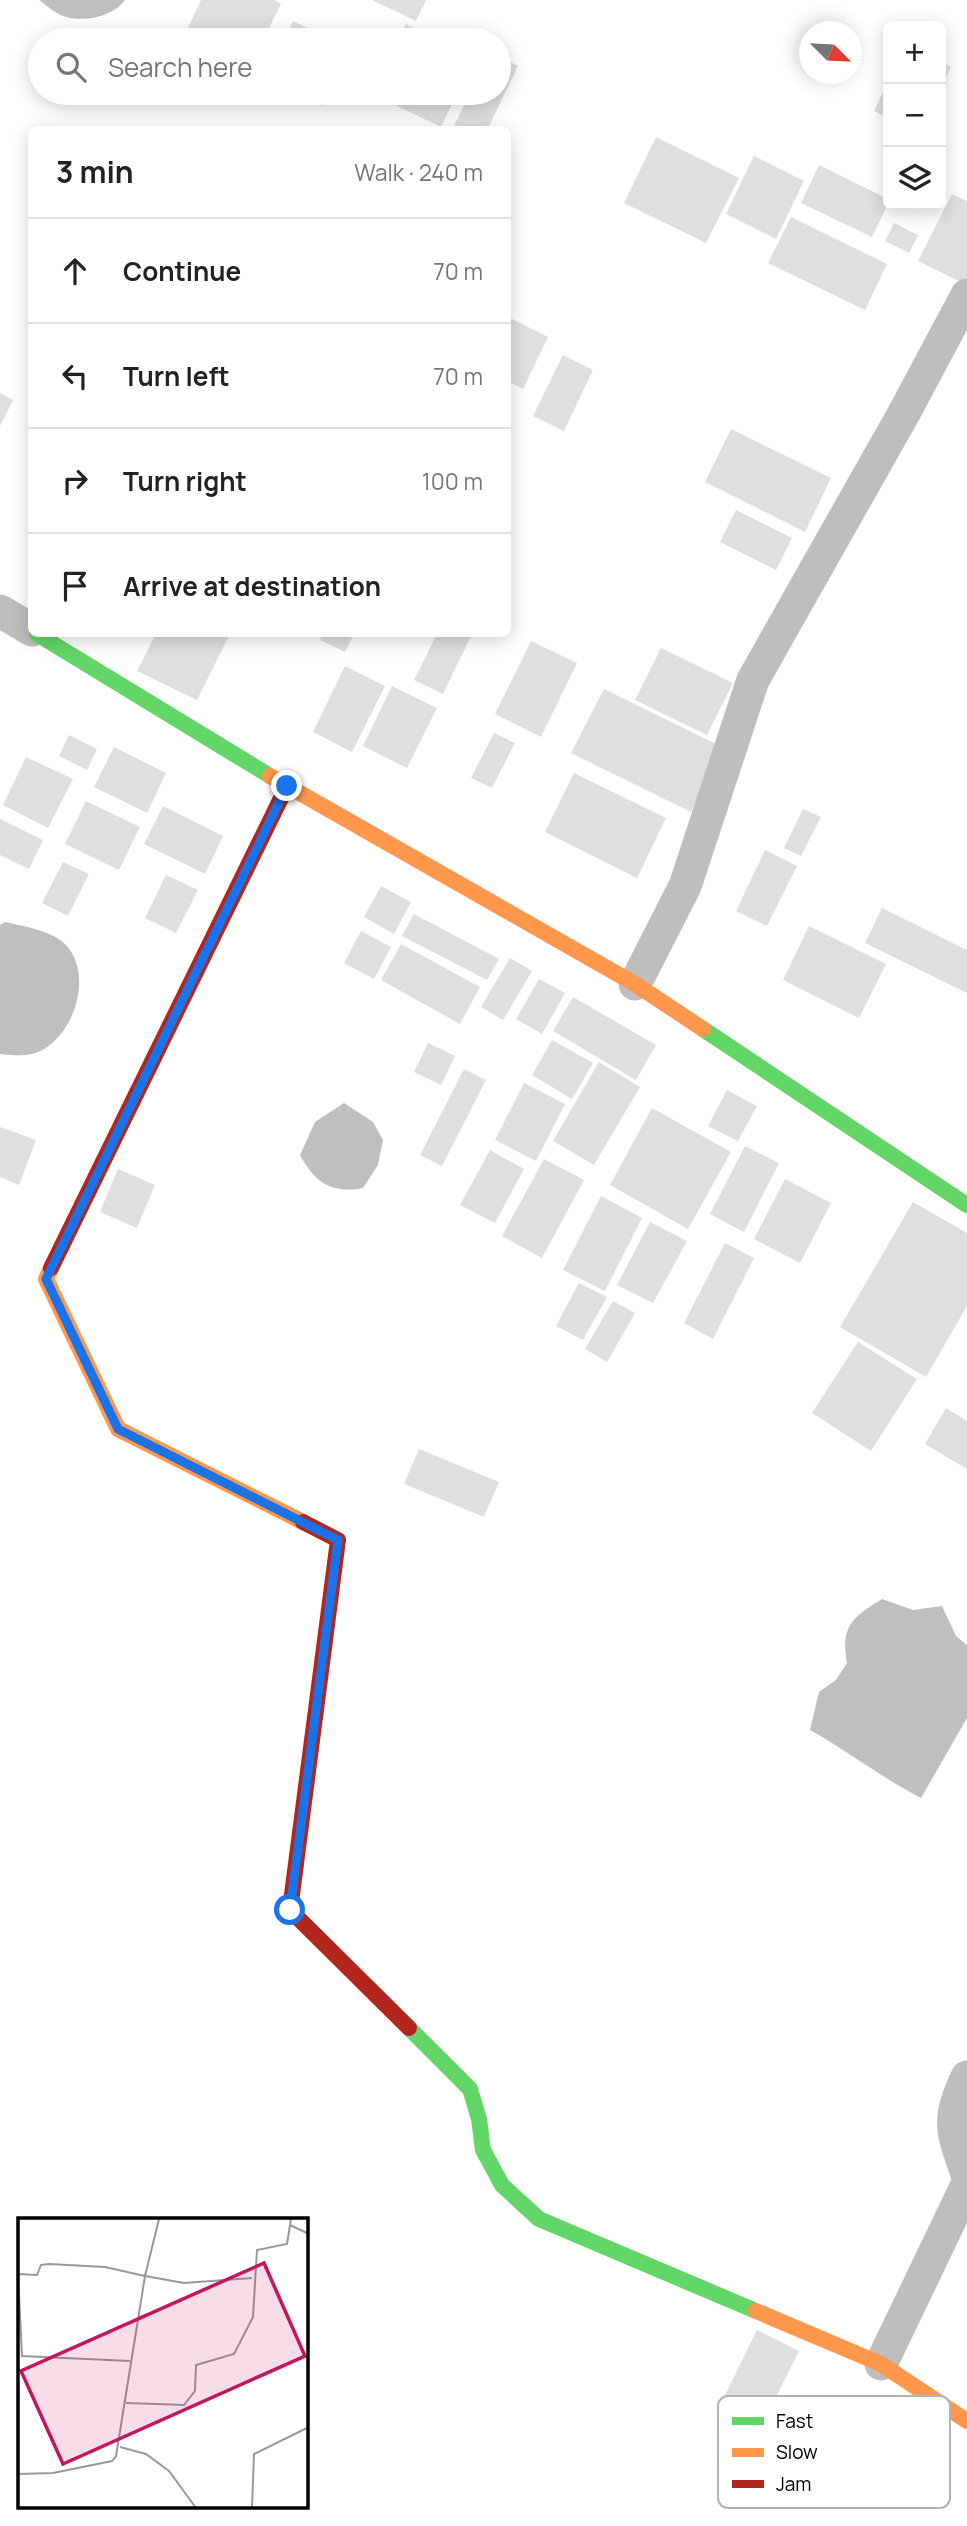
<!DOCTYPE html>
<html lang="en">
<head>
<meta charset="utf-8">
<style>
  body { margin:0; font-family:Manrope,sans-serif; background:#f2f2f2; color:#222 }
  .controls { position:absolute; right:21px; top:21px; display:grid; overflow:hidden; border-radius:10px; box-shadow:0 4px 18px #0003 }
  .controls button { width:63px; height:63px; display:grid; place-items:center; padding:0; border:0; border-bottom:2px solid #e0e0e0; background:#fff; color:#222; font:35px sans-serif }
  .compass { position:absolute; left:799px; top:21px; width:63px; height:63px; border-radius:50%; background:#fff; box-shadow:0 4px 18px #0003; rotate:114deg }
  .stop { position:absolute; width:21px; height:21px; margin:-16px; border:5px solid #1a73e8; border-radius:50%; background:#fff }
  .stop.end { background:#1a73e8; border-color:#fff; box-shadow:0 2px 7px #0008 }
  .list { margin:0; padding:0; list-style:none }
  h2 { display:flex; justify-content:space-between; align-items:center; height:91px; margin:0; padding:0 28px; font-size:30px }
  h2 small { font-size:23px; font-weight:400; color:#767676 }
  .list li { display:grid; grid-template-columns:46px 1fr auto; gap:21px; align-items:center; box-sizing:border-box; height:105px; padding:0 28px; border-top:2px solid #e0e0e0 }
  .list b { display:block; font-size:26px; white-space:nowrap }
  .list em { font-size:23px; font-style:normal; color:#767676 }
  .icon { flex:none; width:38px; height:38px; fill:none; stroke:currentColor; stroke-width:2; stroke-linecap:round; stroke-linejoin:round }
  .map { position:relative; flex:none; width:967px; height:2526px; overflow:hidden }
  .search { position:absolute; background:#fff; box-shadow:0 4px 18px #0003; left:28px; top:28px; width:483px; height:77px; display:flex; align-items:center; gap:18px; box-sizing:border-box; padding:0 24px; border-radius:38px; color:#767676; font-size:26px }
  .panel { position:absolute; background:#fff; box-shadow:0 4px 18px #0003; left:28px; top:126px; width:483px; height:511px; border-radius:10px }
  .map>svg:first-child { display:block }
  .water { fill:#bfbfbf }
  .building { fill:#dfdfdf }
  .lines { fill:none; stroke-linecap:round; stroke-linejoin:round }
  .street { stroke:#bebebe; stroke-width:33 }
  .fast { stroke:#63d668; stroke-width:16 }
  .slow { stroke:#ff974d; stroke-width:16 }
  .jam { stroke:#b3261e; stroke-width:16 }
  .route { stroke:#1a73e8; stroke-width:9 }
  .inset-road { fill:none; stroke:#999; stroke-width:2 }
  .view { fill:#c2185b; fill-opacity:0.15; stroke:#c2185b; stroke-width:3.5 }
  .inset-edge { fill:none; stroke:#000; stroke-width:3.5 }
  .key { fill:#fff; stroke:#b2b2b2; stroke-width:2 }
  .key-label { font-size:19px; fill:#000 }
</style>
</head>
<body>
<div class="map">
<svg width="967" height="2526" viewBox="0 0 967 2526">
  <rect width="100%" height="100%" fill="#fff"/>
  <g class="water">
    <path d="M39,0H125C113,17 82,23 63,16C55,13 46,5 39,0Z"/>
    <path d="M5,922C23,926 53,931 66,945C94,975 74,1037 38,1052C27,1057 12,1055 0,1054V925Z"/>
    <path d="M344,1103L373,1122L383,1140L378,1165L363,1188C332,1194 315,1183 300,1155L315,1122Z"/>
    <path d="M882,1599L913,1610L942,1606L956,1636L967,1645V1718L921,1798C882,1778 848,1751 810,1730L819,1692L836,1680L847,1663C840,1626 853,1617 882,1599Z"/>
  </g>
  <g class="building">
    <path d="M201,0H274L281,4L263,40H182Z"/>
    <path d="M372,0H426L416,21Z"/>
    <path d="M293,21L333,40H284Z"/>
    <path d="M406,24L439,40H398Z"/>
    <path d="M499,56L518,66L487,130H452L470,93H499Z"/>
    <path d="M941,62L951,67L941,88Z"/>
    <path d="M888,81V118L874,111Z"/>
    <path d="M295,93H328L322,106Z"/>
    <path d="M391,93H429L452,104L441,127L387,101Z"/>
    <path d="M656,137L739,178L706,243L624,203Z"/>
    <path d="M754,156L804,181L776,239L726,214Z"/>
    <path d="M819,165L888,199V204L872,237L801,203Z"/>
    <path d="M952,194L967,201V285L918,261Z"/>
    <path d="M791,217L887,264L865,310L768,263Z"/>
    <path d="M894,223L918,235L909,253L885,241Z"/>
    <path d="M508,317L548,337L523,389L508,381Z"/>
    <path d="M563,355L593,370L564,431L533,416Z"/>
    <path d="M0,393L13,400L0,426Z"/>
    <path d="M731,429L831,478L805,532L705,482Z"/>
    <path d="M736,510L792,538L776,570L720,542Z"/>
    <path d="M156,634H230L197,700L137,671Z"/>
    <path d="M323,634H354L345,652L320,640Z"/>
    <path d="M437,634H472L443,694L414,680Z"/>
    <path d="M531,641L577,663L541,737L495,714Z"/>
    <path d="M661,648L733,683L707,735L635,700Z"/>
    <path d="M345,666L385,686L352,752L313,732Z"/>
    <path d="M392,686L437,708L407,768L363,746Z"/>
    <path d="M604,689L722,747L691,812L571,753Z"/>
    <path d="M494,733L515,743L492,788L471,778Z"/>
    <path d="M69,735L97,749L87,770L59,756Z"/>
    <path d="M114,747L166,773L147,813L94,787Z"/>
    <path d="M26,757L73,779L48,828L3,805Z"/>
    <path d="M574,773L666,818L637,878L545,832Z"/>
    <path d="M86,801L140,827L119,870L65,844Z"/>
    <path d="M163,806L223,836L205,874L144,844Z"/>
    <path d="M803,809L821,817L801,856L784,848Z"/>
    <path d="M0,819L43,840L29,869L0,855Z"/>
    <path d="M765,850L797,866L767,926L736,911Z"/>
    <path d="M63,862L89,874L68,916L42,903Z"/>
    <path d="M166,875L198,890L176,933L145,918Z"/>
    <path d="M381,886L411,902L394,934L364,917Z"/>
    <path d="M882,908L967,950V993L865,943Z"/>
    <path d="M414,914L499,959L487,980L402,936Z"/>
    <path d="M809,926L886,964L859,1018L783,980Z"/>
    <path d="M361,931L391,947L374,979L344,963Z"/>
    <path d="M401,944L480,987L460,1024L381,980Z"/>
    <path d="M510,958L532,971L503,1020L481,1007Z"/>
    <path d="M539,979L565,993L542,1034L516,1019Z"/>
    <path d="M573,997L656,1045L636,1080L553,1031Z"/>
    <path d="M552,1040L593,1063L572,1099L532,1075Z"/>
    <path d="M428,1043L455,1056L441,1085L414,1072Z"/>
    <path d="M599,1062L640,1087L594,1165L553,1141Z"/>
    <path d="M464,1069L486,1080L442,1166L420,1155Z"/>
    <path d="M524,1083L565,1104L536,1161L495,1140Z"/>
    <path d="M727,1090L757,1106L738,1141L708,1126Z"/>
    <path d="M652,1108L731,1152L688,1229L610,1185Z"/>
    <path d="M0,1127L36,1140L19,1185L0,1177Z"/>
    <path d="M745,1146L779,1163L744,1232L710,1214Z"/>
    <path d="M490,1150L524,1169L495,1223L460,1205Z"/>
    <path d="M544,1159L584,1180L542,1258L502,1236Z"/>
    <path d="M118,1169L155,1185L137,1228L100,1212Z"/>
    <path d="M785,1179L831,1203L800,1263L754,1239Z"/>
    <path d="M601,1196L642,1218L605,1291L563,1270Z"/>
    <path d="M913,1202L967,1233V1306L926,1377L840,1327Z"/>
    <path d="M650,1222L687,1241L653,1303L617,1285Z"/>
    <path d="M725,1243L754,1258L713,1339L684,1323Z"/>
    <path d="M579,1283L607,1297L583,1340L556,1326Z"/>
    <path d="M613,1301L635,1313L607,1362L585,1349Z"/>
    <path d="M858,1342L917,1379L871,1451L812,1413Z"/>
    <path d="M946,1408L967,1421V1469L925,1444Z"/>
    <path d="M419,1449L499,1482L484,1517L404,1484Z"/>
    <path d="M757,2330L799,2351L761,2427L719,2407Z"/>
  </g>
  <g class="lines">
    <g class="street">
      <path d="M0,611L32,630"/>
      <path d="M635,984L685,886L753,680L904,413L967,295"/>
      <path d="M967,2077C946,2121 952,2130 967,2174"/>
      <path d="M881,2364L967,2185"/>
    </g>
    <g class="fast">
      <path d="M37,634L270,776"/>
      <path d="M703,1029L967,1205"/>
      <path d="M409,2028L470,2089L479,2119L483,2150L502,2185L539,2219L756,2311"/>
    </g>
    <g class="slow">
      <path d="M270,776L635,984L703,1029"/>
      <path d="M51,1268L46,1279L118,1429L303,1522"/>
      <path d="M756,2311L881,2364L967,2421"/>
    </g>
    <g class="jam">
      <path d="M51,1268L287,786"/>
      <path d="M303,1522L338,1540L290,1910L409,2028"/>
    </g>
  </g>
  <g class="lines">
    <path class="route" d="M287,786L46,1279L118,1429L338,1540L290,1910"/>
  </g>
  <g transform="translate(18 2218)">
    <rect width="290" height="290" fill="#fff"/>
    <path class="inset-road" d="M272,7L291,16M0,56L19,57L23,47L31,46L87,49L127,58L141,1M0,56L4,138L112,143M108,185L166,187L177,173L178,147L216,136L235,99L239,32L269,26L273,1M102,229L128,236L151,253L178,290M0,256L35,255L94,243L98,238L127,58L166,65L234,60M234,290L236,236L291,209"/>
    <path class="view" d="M246,45L287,138L45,246L3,153Z"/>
    <rect width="290" height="290" class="inset-edge"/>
  </g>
  <rect x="718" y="2396" width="232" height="112" rx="10" class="key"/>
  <rect x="732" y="2417" width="32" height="8" fill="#63d668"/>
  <rect x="732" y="2448" width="32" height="9" fill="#ff974d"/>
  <rect x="732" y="2480" width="32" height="8" fill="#b3261e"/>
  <g class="key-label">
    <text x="776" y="2428">Fast</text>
    <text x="776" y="2459">Slow</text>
    <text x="776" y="2491">Jam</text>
  </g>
</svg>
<div class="controls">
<button>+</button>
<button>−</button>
<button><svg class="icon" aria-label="layers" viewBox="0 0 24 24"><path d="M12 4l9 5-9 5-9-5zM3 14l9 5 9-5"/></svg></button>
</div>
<svg class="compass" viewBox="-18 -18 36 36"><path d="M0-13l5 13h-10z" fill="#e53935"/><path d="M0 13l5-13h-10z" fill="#767676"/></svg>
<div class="stop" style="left:290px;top:1910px"></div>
<div class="stop end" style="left:287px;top:786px"></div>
<div class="search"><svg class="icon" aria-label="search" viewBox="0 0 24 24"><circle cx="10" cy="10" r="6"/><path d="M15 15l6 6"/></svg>Search here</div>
<section class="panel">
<h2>3 min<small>Walk · 240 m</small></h2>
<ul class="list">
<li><svg class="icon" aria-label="ahead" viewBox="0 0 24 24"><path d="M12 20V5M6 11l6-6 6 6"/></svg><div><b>Continue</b></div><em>70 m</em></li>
<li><svg class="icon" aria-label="left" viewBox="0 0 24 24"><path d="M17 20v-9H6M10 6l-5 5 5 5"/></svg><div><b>Turn left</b></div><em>70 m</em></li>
<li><svg class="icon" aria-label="right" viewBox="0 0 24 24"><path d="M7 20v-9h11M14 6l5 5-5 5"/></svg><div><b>Turn right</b></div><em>100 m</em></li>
<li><svg class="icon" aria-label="arrive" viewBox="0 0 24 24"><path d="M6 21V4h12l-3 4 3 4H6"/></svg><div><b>Arrive at destination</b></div></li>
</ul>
</section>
</div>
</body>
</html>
